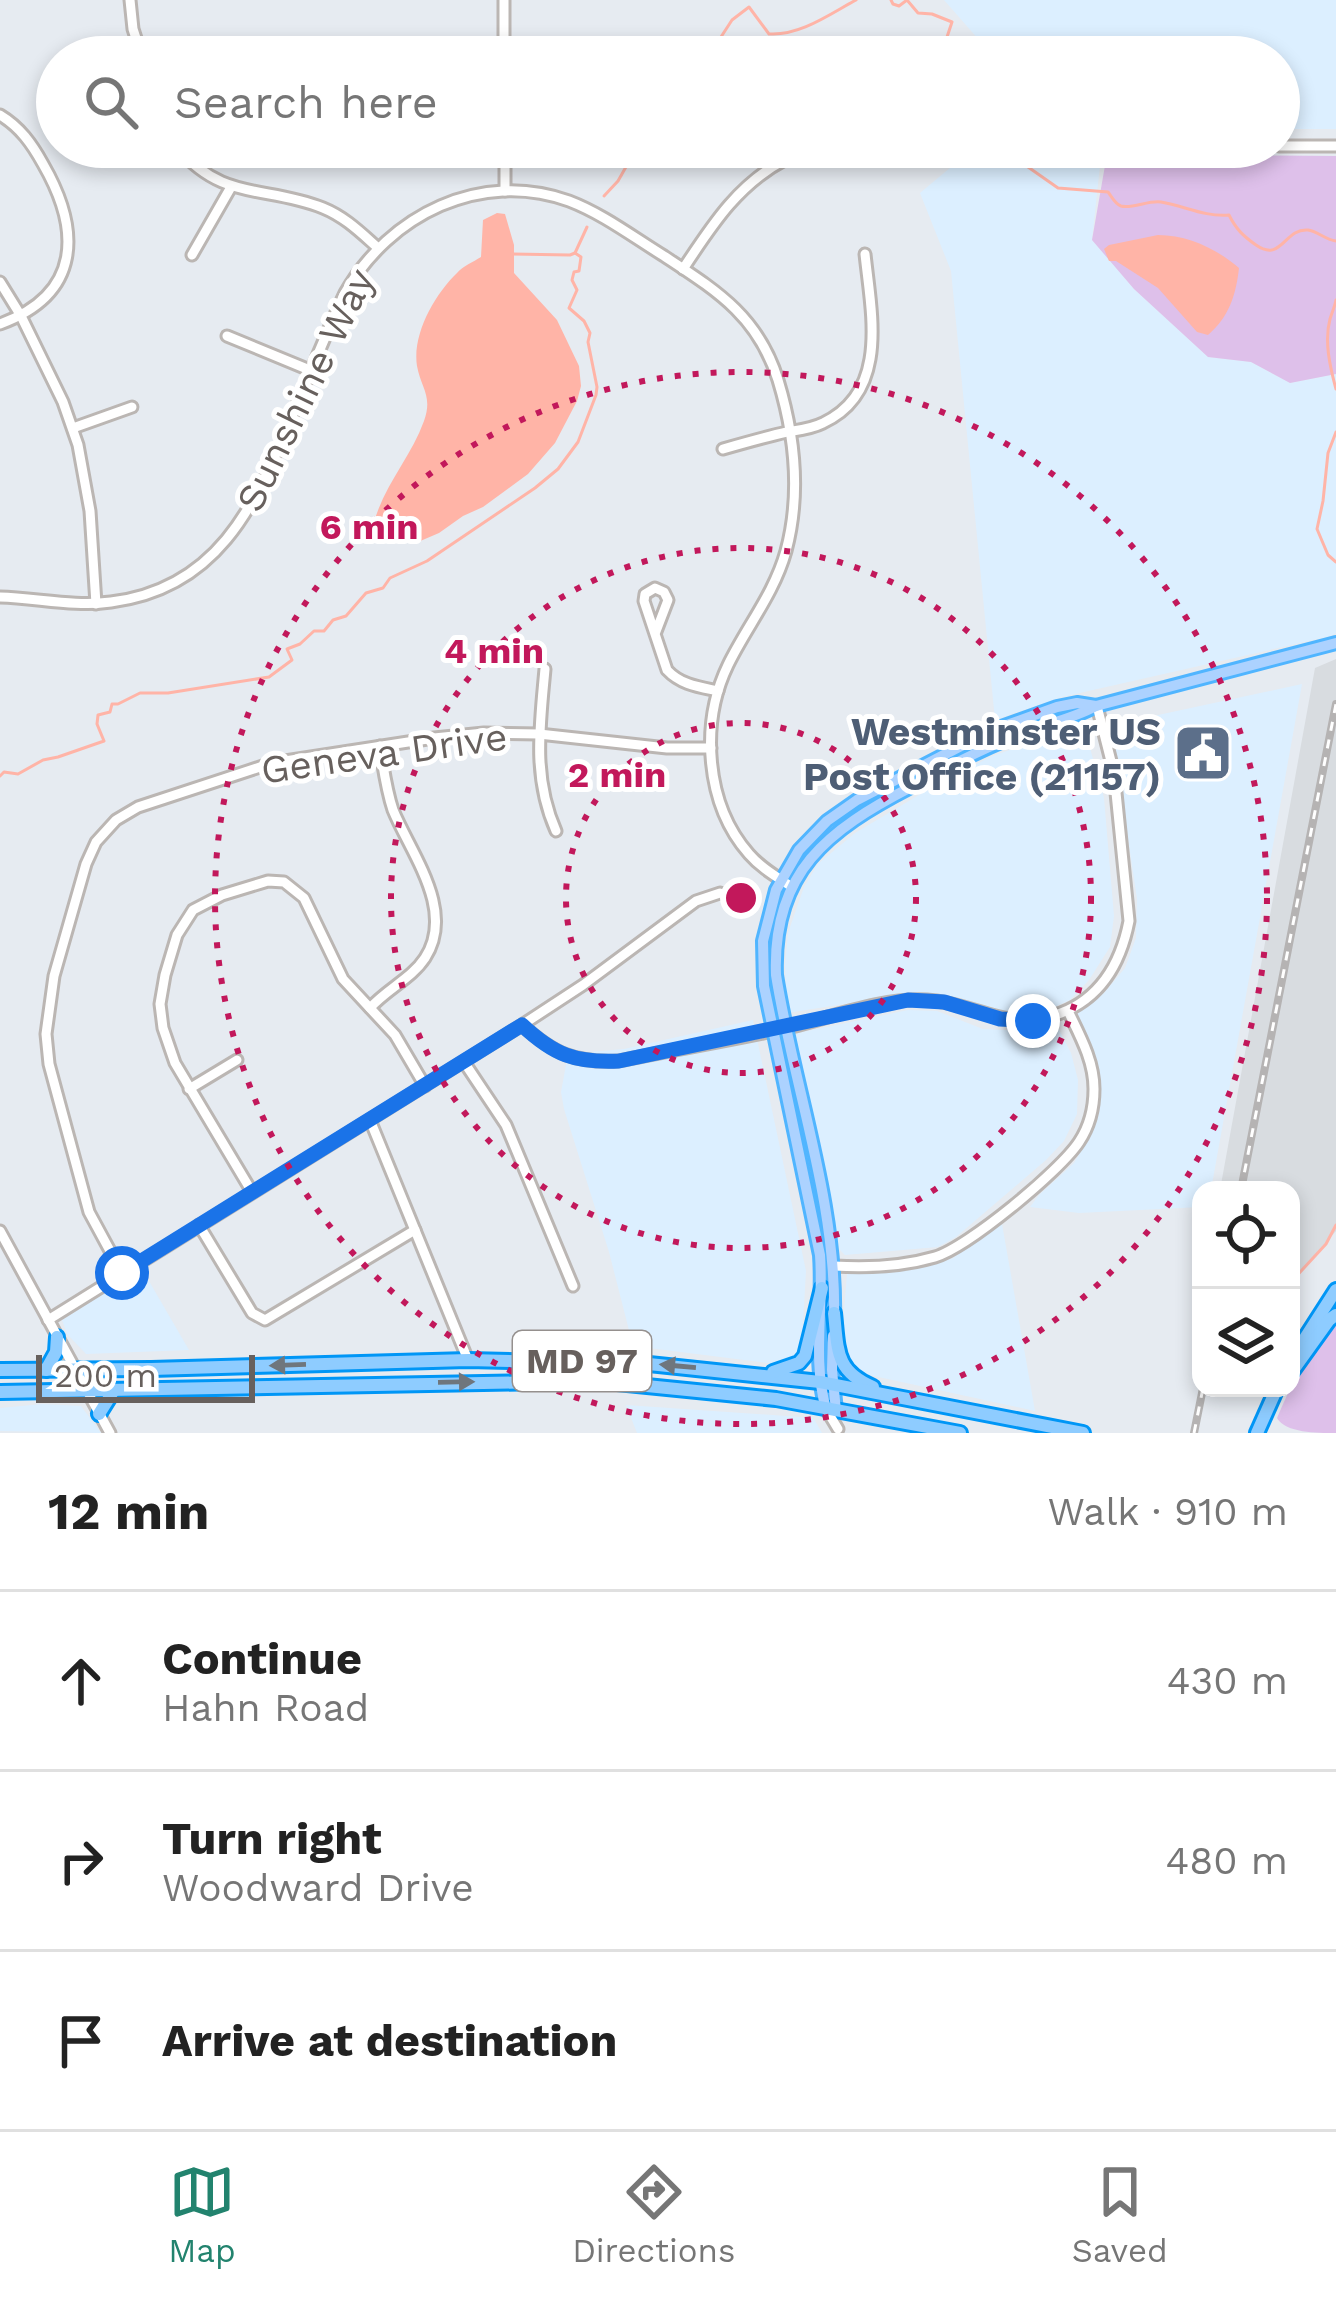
<!DOCTYPE html>
<html lang="en">
<head>
<meta charset="utf-8">
<style>
  body { margin:0; font-family:"Work Sans",sans-serif; background:#f6f6f6; color:#222 }
  .controls { position:absolute; right:36px; bottom:36px; display:grid; overflow:hidden; border-radius:24px; box-shadow:0 6px 18px #0003 }
  .controls button { width:108px; height:108px; display:grid; place-items:center; padding:0; border:0; border-bottom:3px solid #e0e0e0; background:#fff; color:#222; font:60px sans-serif }
  .scale { position:absolute; left:36px; bottom:30px; width:219px; box-sizing:border-box; padding-left:12px; border:6px solid #67605d; border-top:0; font-size:33px; line-height:42px; white-space:nowrap; color:#67605d; -webkit-text-stroke:9px #fff; paint-order:stroke }
  .stop { position:absolute; width:36px; height:36px; margin:-27px; border:9px solid #1a73e8; border-radius:50%; background:#fff }
  .stop.end { background:#1a73e8; border-color:#fff; box-shadow:0 3px 12px #0008 }
  .list { margin:0; padding:0; list-style:none }
  h2 { display:flex; justify-content:space-between; align-items:center; height:156px; margin:0; padding:0 48px; font-size:51px }
  h2 small { font-size:39px; font-weight:400; color:#767676 }
  .list li { display:grid; grid-template-columns:78px 1fr auto; gap:36px; align-items:center; box-sizing:border-box; height:180px; padding:0 48px; border-top:3px solid #e0e0e0 }
  .list b { display:block; font-size:45px; white-space:nowrap }
  .list p { margin:0; font-size:39px; white-space:nowrap; color:#767676 }
  .list em { font-size:39px; font-style:normal; color:#767676 }
  .icon { flex:none; width:66px; height:66px; fill:none; stroke:currentColor; stroke-width:2; stroke-linecap:round; stroke-linejoin:round }
  .map { position:relative; flex:none; width:1336px; height:1433px; overflow:hidden }
  .search { position:absolute; background:#fff; box-shadow:0 6px 18px #0003; left:36px; right:36px; top:36px; height:132px; display:flex; align-items:center; gap:30px; box-sizing:border-box; padding:0 42px; border-radius:66px; color:#767676; font-size:45px }
  .sheet { height:696px; background:#fff }
  nav { display:flex; justify-content:space-around; align-items:center; box-sizing:border-box; height:168px; border-top:3px solid #e0e0e0; background:#fff; font-size:33px; color:#767676 }
  nav a { display:grid; justify-items:center; gap:6px }
  nav .on { color:#22836e }
  .map>svg:first-child { display:block }
  .commercial { fill:#dcefff }
  .industrial { fill:#d8dce0 }
  .green { fill:#dec0ea }
  .water { fill:#ffb4a7 }
  .lines { fill:none; stroke-linecap:round; stroke-linejoin:round }
  .stream { stroke:#ffb4a7; stroke-width:3 }
  .minor-casing { stroke:#bbb6b3; stroke-width:15 }
  .major-casing { stroke:#50b5ff; stroke-width:16 }
  .highway-casing { stroke:#0096f6; stroke-width:18 }
  .minor { stroke:#fff; stroke-width:9 }
  .major { stroke:#acd2ff; stroke-width:10 }
  .highway { stroke:#8eccff; stroke-width:12 }
  .rail-casing { stroke:#b5b3b3; stroke-width:8 }
  .rail { stroke:#fff; stroke-width:3; stroke-dasharray:9; stroke-linecap:butt }
  .oneway { fill:#6f767d }
  .route { stroke:#1a73e8; stroke-width:15 }
  .ring { fill:none; stroke:#c2185b; stroke-width:6; stroke-dasharray:6 12 }
  .labels { text-anchor:middle; dominant-baseline:central; stroke-width:10; stroke-linejoin:round; paint-order:stroke }
  .shield { fill:#fff; stroke:#95908e; stroke-width:3 }
  .shield-label { font-size:36px; font-weight:bold; fill:#67605d }
  .street-label { font-size:39px; fill:#67605d; stroke:#fff }
  .service-label { font-size:39px; font-weight:bold; fill:#4e5e75; stroke:#fff; text-anchor:end }
  .centre { fill:#c2185b; stroke:#fff; stroke-width:6 }
  .ring-label { font-size:36px; text-anchor:middle; font-weight:bold; fill:#c2185b; stroke:#fff; stroke-width:10; stroke-linejoin:round; paint-order:stroke }
</style>
</head>
<body>
<div class="map">
<svg width="1336" height="1433" viewBox="0 0 1336 1433">
  <rect width="100%" height="100%" fill="#e6ebf1"/>
  <g class="commercial">
    <path d="M944,0H1336V129H1279V57H994Z"/>
    <path d="M975,147H1102L1092,240L1134,289L1208,357L1251,362L1290,383L1336,374V633L1331,636L1062,697L995,720L951,271L920,193Z"/>
    <path d="M1302,684L1211,1190H1201V1207L1079,1213L1030,1207L1039,1195L1074,1163L1091,1134L1096,1103L1097,1073L1091,1044L1076,1014L1104,993L1125,968L1136,938L1137,899L1123,805L1107,726Z"/>
    <path d="M1075,727L1086,734L1104,798L1114,916L1110,947L1089,980L1070,1000L1039,1014L1005,1015L947,997L914,993L787,1013L785,965L788,933L804,887L818,864L855,833L924,792L990,757Z"/>
    <path d="M908,1010L937,1011L983,1029L1024,1031L1056,1024L1071,1053L1078,1080L1077,1114L1064,1141L1046,1160L956,1237L938,1247L845,1255L839,1249L795,1038L798,1033Z"/>
    <path d="M753,1020L806,1271L802,1340L796,1354L788,1363L776,1364L633,1346L609,1252L564,1109L561,1092L568,1054L624,1049Z"/>
    <path d="M1002,1224L1035,1411L860,1373L841,1348L847,1274L932,1265L953,1258Z"/>
    <path d="M142,1269L189,1350L86,1354L67,1334L62,1320Z"/>
    <path d="M42,1404L81,1406L101,1433L0,1431V1408Z"/>
    <path d="M626,1405L801,1417L814,1419L822,1433H637Z"/>
  </g>
  <path class="industrial" d="M1336,659V1231L1293,1281L1291,1280V1190H1220L1315,668Z"/>
  <g class="green">
    <path d="M1107,154L1336,156V374L1290,383L1251,362L1208,357L1134,289L1092,240Z"/>
    <path d="M1336,1325V1433C1316,1433 1286,1433 1277,1418C1292,1383 1306,1352 1336,1325Z"/>
  </g>
  <g class="water">
    <path d="M497,213L505,214L514,245V273L557,320L579,366L581,386L577,401L555,443L528,474L483,507L463,516L439,533L418,542H402L384,535L374,522C385,484 411,457 424,421C433,396 421,388 417,366C412,334 435,294 457,273C463,266 473,262 481,257L483,220Z"/>
    <path d="M1158,235C1188,235 1217,249 1239,268C1236,295 1229,317 1208,335L1197,332L1158,288L1116,261H1109L1104,249L1109,245Z"/>
  </g>
  <g class="lines">
    <g class="stream">
      <path d="M891,0L893,4L899,6L907,0"/>
      <path d="M907,0L918,13L932,14L952,22L944,46L955,57"/>
      <path d="M708,57L732,20L749,7L769,34C800,36 830,14 856,0"/>
      <path d="M1020,147L1026,154L1028,167L1058,188L1108,192C1112,197 1115,204 1121,206C1132,209 1149,200 1161,202C1185,206 1204,217 1229,215C1236,229 1243,236 1256,245C1282,263 1284,228 1308,230C1317,231 1326,240 1336,241"/>
      <path d="M604,196L618,181L635,151L655,147"/>
      <path d="M512,254L570,255L575,253"/>
      <path d="M1336,300C1335,306 1332,312 1330,319C1324,341 1330,367 1336,389"/>
      <path d="M1336,432L1328,453L1323,501L1317,529L1328,555L1336,562"/>
      <path d="M0,776L4,772L18,774L43,760L58,757L104,741L97,724L98,715L110,712L112,704H118L140,693H168L269,677L292,660L287,649L300,644L314,631H324L333,620L346,616L366,593L383,588L390,578L427,561L535,488L558,469L578,442L596,395L597,387L588,342L590,333L584,321L569,308L577,290L572,280L574,272L579,271L581,257L575,253L587,227"/>
      <path d="M1291,1282L1326,1244L1336,1225"/>
    </g>
    <g class="minor-casing">
      <g id="minor">
        <path d="M130,0L133,29L142,57"/>
        <path d="M504,0V57"/>
        <path d="M0,115C20,127 32,144 43,164C81,230 82,294 0,324"/>
        <path d="M1279,146H1336"/>
        <path d="M177,147C223,202 265,185 323,208C345,217 360,232 377,247"/>
        <path d="M505,147V191"/>
        <path d="M192,255L231,187"/>
        <path d="M683,269C712,225 738,184 786,159"/>
        <path d="M0,282L21,316L63,402L78,445L90,511L96,604"/>
        <path d="M227,336L312,371"/>
        <path d="M73,428L132,407"/>
        <path d="M723,449C744,443 765,437 787,432C799,430 811,429 823,423C890,392 871,312 865,254"/>
        <path d="M0,597C37,598 74,607 111,602C216,589 254,508 290,421C308,379 325,335 345,293C389,215 481,169 569,201C603,214 633,237 664,256C717,291 758,316 778,380C795,436 801,495 786,551C774,594 747,626 728,665C700,723 705,804 749,854C761,868 777,877 792,887"/>
        <path d="M655,634L668,600L664,592L655,588L645,594L644,601L667,670C681,685 699,687 718,691"/>
        <path d="M545,669C540,725 532,777 556,831"/>
        <path d="M370,1008C387,989 412,978 425,958C456,910 411,854 393,810C386,789 383,767 380,746"/>
        <path d="M522,1025C554,1054 575,1063 618,1061C676,1049 734,1040 791,1027C832,1017 885,997 927,1000C976,1003 1009,1034 1061,1013C1102,997 1121,962 1129,921L1114,773L1097,706"/>
        <path d="M464,1062L506,1125L573,1286"/>
        <path d="M189,1089L237,1060"/>
        <path d="M370,1120L468,1360"/>
        <path d="M252,1192L175,1063L163,1028L160,1004L165,975L177,935L193,910L222,895L268,881L284,882L304,898L343,979L395,1035L425,1086"/>
        <path d="M199,1225L252,1313L265,1320L415,1230"/>
        <path d="M0,1231L110,1433"/>
        <path d="M834,1266C866,1268 904,1266 935,1257C968,1247 1060,1171 1079,1142C1089,1127 1094,1108 1094,1089C1094,1061 1080,1036 1068,1011"/>
        <path d="M122,1273L89,1212L49,1064L46,1034L54,976L86,864L96,842L116,820L138,807L272,763L434,738L484,733L539,734L667,748H711"/>
        <path d="M48,1320L522,1025L583,985L696,901L720,893"/>
        <path d="M826,1409L838,1429"/>
      </g>
    </g>
    <g class="major-casing">
      <g id="major">
        <path d="M834,1318C837,1202 794,1088 776,975C772,872 828,830 911,787C943,769 976,752 1010,738C1038,725 1069,721 1096,706L1336,643"/>
        <path d="M833,1336L832,1370L836,1411"/>
        <path d="M826,1409C812,1360 824,1306 820,1255L764,986L763,941L776,890L799,850L827,821L857,800L990,731L1057,707L1077,703L1096,706"/>
      </g>
    </g>
    <g class="highway-casing">
      <g id="highway">
        <path d="M834,1313C838,1350 835,1371 873,1387"/>
        <path d="M1291,1360L1336,1290"/>
        <path d="M0,1370L151,1369L468,1360L649,1364L820,1382L1083,1433"/>
        <path d="M46,1370L56,1352L57,1337"/>
        <path d="M773,1372L799,1363L805,1356L822,1288"/>
        <path d="M1291,1373L1329,1320L1336,1315"/>
        <path d="M0,1392L597,1381L776,1399L960,1433"/>
        <path d="M99,1414L114,1390"/>
        <path d="M1257,1433L1277,1388"/>
      </g>
    </g>
    <use href="#minor" class="minor"/>
    <use href="#major" class="major"/>
    <use href="#highway" class="highway"/>
    <g class="rail-casing">
      <g id="rail">
        <path d="M1241,1190L1336,704"/>
        <path d="M1194,1433L1203,1388"/>
      </g>
    </g>
    <use href="#rail" class="rail"/>
  </g>
  <defs><path id="oneway-solid" d="M-6-.8H1V-3.2L6.5 0L1 3.2V.8H-6Z" transform="scale(3)"/></defs>
  <g class="oneway">
    <use href="#oneway-solid" transform="translate(288 1365) rotate(178)"/>
    <use href="#oneway-solid" transform="translate(678 1366) rotate(-175)"/>
    <use href="#oneway-solid" transform="translate(456 1382) rotate(-1)"/>
  </g>
  <g class="lines">
    <path class="route" d="M122,1273L522,1025C554,1055 575,1063 619,1061L908,1000L944,1002L1000,1019L1033,1021"/>
  </g>
  <g class="ring">
    <circle cx="741" cy="898" r="175"/>
    <circle cx="741" cy="898" r="350"/>
    <circle cx="741" cy="898" r="526"/>
  </g>
  <defs>
    <g id="civic-square" transform="scale(3)"><rect x="-9" y="-9" width="18" height="18" rx="4" fill="#5c6f8a" stroke="#fff"/><path d="M-.6-6.5H3V-4.5H.6V-3L4-1V1h2V6H-6V1h2V-1L-.6-3ZM-1.2 2.5V6h2.4V2.5Z" fill="#fff"/></g>
  </defs>
  <g fill-rule="evenodd">
    <use href="#civic-square" x="1203" y="753"/>
  </g>
  <g class="labels">
    <rect class="shield" x="513" y="1331" width="138" height="60" rx="9"/>
    <g class="shield-label">
      <text x="582" y="1361">MD 97</text>
    </g>
    <g class="street-label">
      <text transform="translate(305 390) rotate(-64)">Sunshine Way</text>
      <text transform="translate(384 753) rotate(-8)">Geneva Drive</text>
    </g>
    <g class="service-label">
      <text x="1161" y="731">Westminster US<tspan x="1161" dy="45">Post Office (21157)</tspan></text>
    </g>
  </g>
  <circle cx="741" cy="898" r="18" class="centre"/>
  <g class="ring-label">
    <text x="369" y="539">6 min</text>
    <text x="494" y="663">4 min</text>
    <text x="617" y="787">2 min</text>
  </g>
</svg>
<div class="controls">
<button><svg class="icon" aria-label="locate" viewBox="0 0 24 24"><circle cx="12" cy="12" r="6"/><path d="M12 2v4M12 18v4M2 12h4M18 12h4"/></svg></button>
<button><svg class="icon" aria-label="layers" viewBox="0 0 24 24"><path d="M12 4l9 5-9 5-9-5zM3 14l9 5 9-5"/></svg></button>
</div>
<div class="scale">200 m</div>
<div class="stop" style="left:122px;top:1273px"></div>
<div class="stop end" style="left:1033px;top:1021px"></div>
<div class="search"><svg class="icon" aria-label="search" viewBox="0 0 24 24"><circle cx="10" cy="10" r="6"/><path d="M15 15l6 6"/></svg>Search here</div>
</div>
<section class="sheet">
<h2>12 min<small>Walk · 910 m</small></h2>
<ul class="list">
<li><svg class="icon" aria-label="ahead" viewBox="0 0 24 24"><path d="M12 20V5M6 11l6-6 6 6"/></svg><div><b>Continue</b><p>Hahn Road</p></div><em>430 m</em></li>
<li><svg class="icon" aria-label="right" viewBox="0 0 24 24"><path d="M7 20v-9h11M14 6l5 5-5 5"/></svg><div><b>Turn right</b><p>Woodward Drive</p></div><em>480 m</em></li>
<li><svg class="icon" aria-label="arrive" viewBox="0 0 24 24"><path d="M6 21V4h12l-3 4 3 4H6"/></svg><div><b>Arrive at destination</b></div></li>
</ul>
</section>
<nav>
<a class="on"><svg class="icon" aria-label="map" viewBox="0 0 24 24"><path d="M3 6l6-2 6 2 6-2v14l-6 2-6-2-6 2zM9 4v14M15 6v14"/></svg>Map</a>
<a><svg class="icon" aria-label="directions" viewBox="0 0 24 24"><path d="M12 3l9 9-9 9-9-9zM9 14v-3h6M13 9l2 2-2 2"/></svg>Directions</a>
<a><svg class="icon" aria-label="saved" viewBox="0 0 24 24"><path d="M7 4h10v16l-5-4-5 4z"/></svg>Saved</a>
</nav>
</body>
</html>
